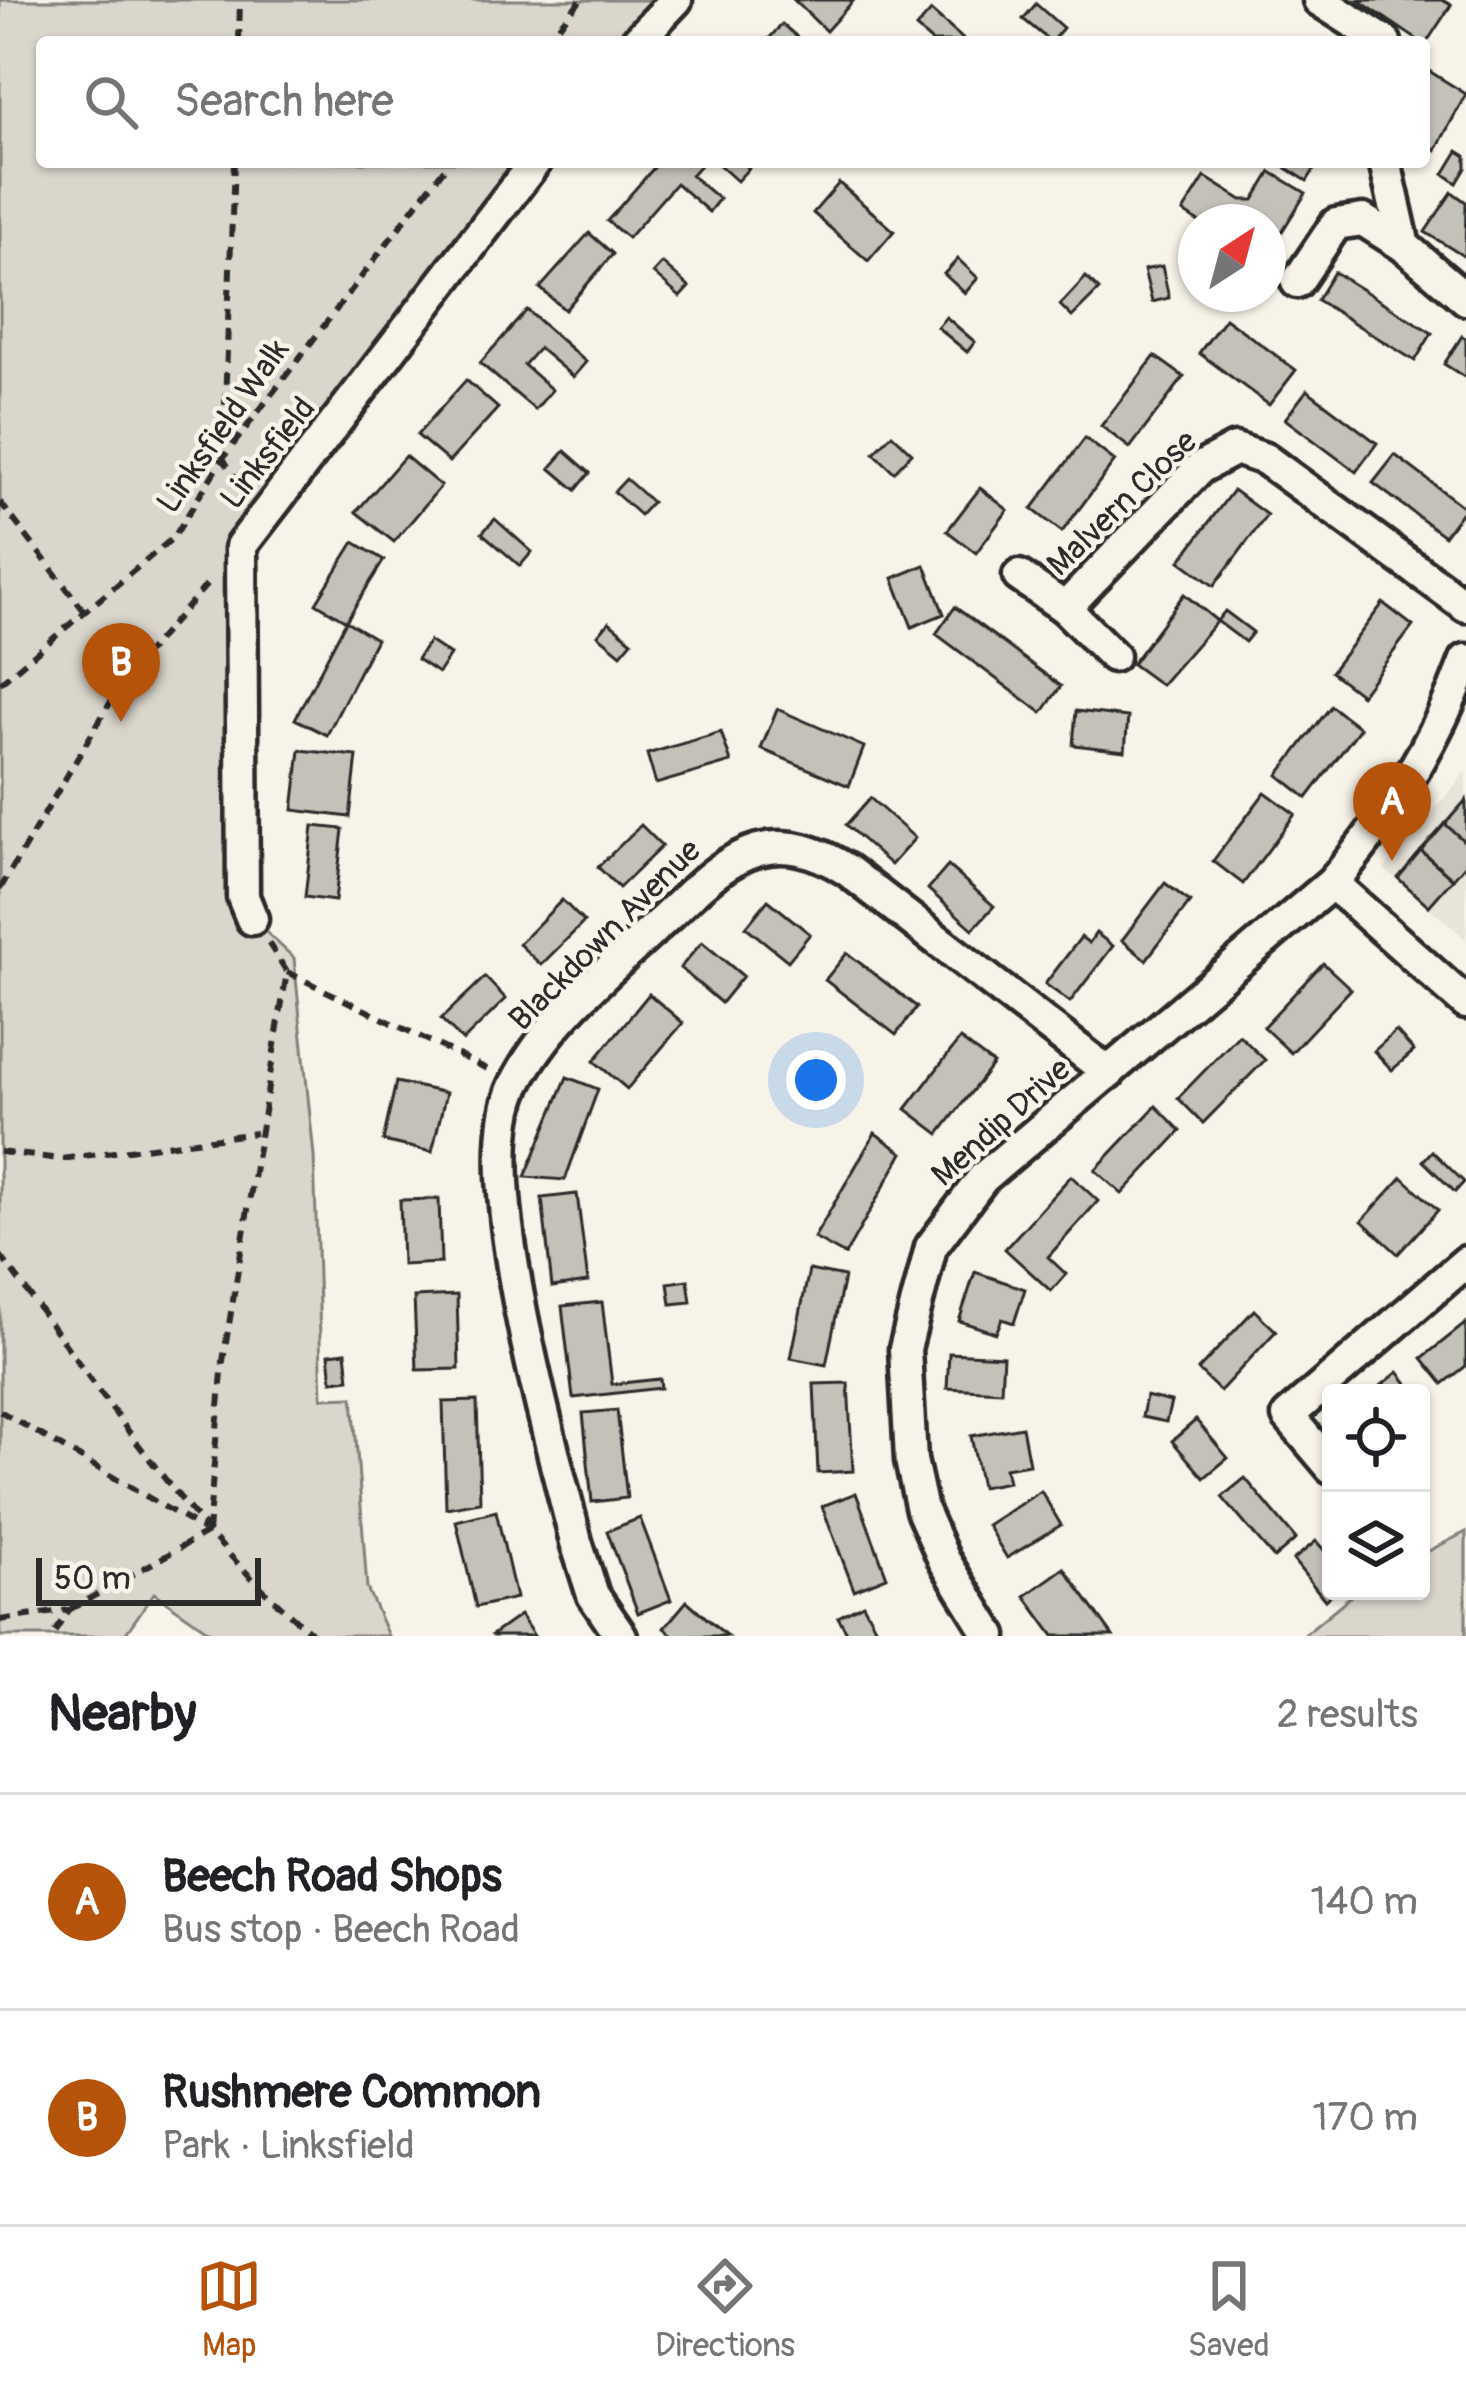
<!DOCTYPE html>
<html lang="en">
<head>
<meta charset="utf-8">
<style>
  body { margin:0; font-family:Pangolin,sans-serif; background:#f6f6f6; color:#202124 }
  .controls { position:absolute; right:36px; bottom:36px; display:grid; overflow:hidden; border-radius:12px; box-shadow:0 3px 9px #0004 }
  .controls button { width:108px; height:108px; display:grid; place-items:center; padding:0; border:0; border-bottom:3px solid #e0e0e0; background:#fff; color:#202124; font:60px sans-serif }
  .compass { position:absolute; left:1178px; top:204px; width:108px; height:108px; border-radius:50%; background:#fff; box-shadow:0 3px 9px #0004; rotate:36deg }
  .scale { position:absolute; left:36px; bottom:30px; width:225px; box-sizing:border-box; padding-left:12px; border:6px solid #2b2b2b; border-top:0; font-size:33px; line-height:42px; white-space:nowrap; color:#2b2b2b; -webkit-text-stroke:9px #f7f3e8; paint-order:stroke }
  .you { position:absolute; left:816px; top:1080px; width:42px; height:42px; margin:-30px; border:9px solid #fff; border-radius:50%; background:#1a73e8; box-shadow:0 0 0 18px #1a73e833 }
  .badge { display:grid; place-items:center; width:78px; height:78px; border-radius:50%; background:#b45309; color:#fff; font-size:39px; font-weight:700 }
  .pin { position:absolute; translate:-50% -99px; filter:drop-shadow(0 3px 6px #0008) }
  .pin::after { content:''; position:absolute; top:63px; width:42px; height:36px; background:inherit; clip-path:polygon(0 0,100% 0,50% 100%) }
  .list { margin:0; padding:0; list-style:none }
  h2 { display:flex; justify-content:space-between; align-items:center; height:156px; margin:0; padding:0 48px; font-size:51px }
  h2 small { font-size:39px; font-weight:400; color:#757577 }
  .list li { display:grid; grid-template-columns:78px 1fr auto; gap:36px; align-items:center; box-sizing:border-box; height:216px; padding:0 48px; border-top:3px solid #e0e0e0 }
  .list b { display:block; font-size:45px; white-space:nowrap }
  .list p { margin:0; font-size:39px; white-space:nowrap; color:#757577 }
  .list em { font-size:39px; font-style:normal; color:#757577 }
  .icon { flex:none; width:66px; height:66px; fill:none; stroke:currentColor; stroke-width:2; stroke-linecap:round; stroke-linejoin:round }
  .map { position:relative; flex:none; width:1466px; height:1636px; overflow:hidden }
  .search { position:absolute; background:#fff; box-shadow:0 3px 9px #0004; left:36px; right:36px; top:36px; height:132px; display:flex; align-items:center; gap:30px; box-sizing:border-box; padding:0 42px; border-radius:12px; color:#757577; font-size:45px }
  .sheet { height:588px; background:#fff }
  nav { display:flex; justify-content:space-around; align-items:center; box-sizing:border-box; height:168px; border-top:3px solid #e0e0e0; background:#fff; font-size:33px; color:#757577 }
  nav a { display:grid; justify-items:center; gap:6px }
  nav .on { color:#b45309 }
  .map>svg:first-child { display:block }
  .built { fill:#e8e4da }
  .green { fill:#dad6cc; stroke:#82807c; stroke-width:3 }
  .building { fill:#c4c1b9; stroke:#2b2b2b; stroke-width:3 }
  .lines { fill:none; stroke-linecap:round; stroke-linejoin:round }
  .minor-casing { stroke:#2b2b2b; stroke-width:39 }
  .path { stroke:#2b2b2b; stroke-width:6; stroke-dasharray:12 9; stroke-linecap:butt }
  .minor { stroke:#f7f3e8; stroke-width:30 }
  .labels { text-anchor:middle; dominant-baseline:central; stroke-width:9; stroke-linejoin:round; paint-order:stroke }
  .street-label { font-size:33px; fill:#2b2b2b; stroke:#f7f3e8 }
</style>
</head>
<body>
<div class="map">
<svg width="1466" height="1636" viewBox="0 0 1466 1636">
  <rect width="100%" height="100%" fill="#f7f3e8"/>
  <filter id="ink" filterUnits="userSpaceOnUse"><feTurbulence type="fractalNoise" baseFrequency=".00833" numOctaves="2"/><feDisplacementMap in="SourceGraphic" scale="24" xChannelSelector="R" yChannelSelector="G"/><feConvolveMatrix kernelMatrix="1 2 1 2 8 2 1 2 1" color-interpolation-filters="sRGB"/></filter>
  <g filter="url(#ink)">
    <path class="built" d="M1466,772V939L1384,869Z"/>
    <g class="green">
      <path d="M0,0H676L636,42H42V162H535L241,547L252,919L294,958L314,1156L322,1398L353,1397L367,1588L388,1636H216L154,1593L124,1636H0Z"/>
      <path d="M1466,1532V1636H1302L1357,1591H1421V1555Z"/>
    </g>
    <g class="building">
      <path d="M794,0H854L826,31Z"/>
      <path d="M1358,0H1442L1451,5L1425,45Z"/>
      <path d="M1036,4L1063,28L1051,42L1023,19Z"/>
      <path d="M931,11L963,39L960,42H932L916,28Z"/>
      <path d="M782,24L803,42H766Z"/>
      <path d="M1429,71L1466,94L1436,150L1424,142V78Z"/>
      <path d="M1458,151L1466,156V168L1457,183L1444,174Z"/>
      <path d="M659,162H703L691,175L719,199L709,212L676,183L628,238L607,221Z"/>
      <path d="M716,162H742L749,168L737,181Z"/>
      <path d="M1277,162H1319L1307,181Z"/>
      <path d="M1271,172L1306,193L1268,254V222H1199L1183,212L1205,177L1242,200H1254Z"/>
      <path d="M839,183L894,231L868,261L813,213Z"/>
      <path d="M1452,192L1466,202L1465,257L1425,232Z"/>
      <path d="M589,233L613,254L565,310L540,288Z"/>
      <path d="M958,259L978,278L965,293L944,274Z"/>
      <path d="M662,263L689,287L680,297L653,273Z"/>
      <path d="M1162,266L1169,298L1152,302L1144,270Z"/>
      <path d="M1334,272L1432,333L1415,361L1317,300Z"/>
      <path d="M1086,277L1099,290L1072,317L1060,305Z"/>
      <path d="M527,310L586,362L573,377L539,348L524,365L552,390L535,410L480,363Z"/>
      <path d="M946,317L975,342L967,352L937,327Z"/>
      <path d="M1225,318L1296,370L1269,405L1199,353Z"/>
      <path d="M1462,336L1466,339V378L1444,364Z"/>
      <path d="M1155,356L1184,377L1130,448L1101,426Z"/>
      <path d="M466,380L498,408L449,462L417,435Z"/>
      <path d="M1307,390L1377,443L1356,472L1285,419Z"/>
      <path d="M892,434L912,453L894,472L874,453Z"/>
      <path d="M1085,438L1115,461L1062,532L1032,509Z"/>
      <path d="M565,451L590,473L576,490L550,468Z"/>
      <path d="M1395,455L1465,508L1444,536L1373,483Z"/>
      <path d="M405,456L441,486L394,542L356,512Z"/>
      <path d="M626,479L652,502L640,515L614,492Z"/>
      <path d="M980,488L1008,510L976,553L947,531Z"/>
      <path d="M1233,490L1267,515L1214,586L1180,561Z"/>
      <path d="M495,519L532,552L520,566L482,533Z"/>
      <path d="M354,542L384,560L346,621L316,603Z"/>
      <path d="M925,565L944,614L912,627L893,578Z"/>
      <path d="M1184,594L1217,621L1161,685L1132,664Z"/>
      <path d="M1383,603L1413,626L1361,695L1331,672Z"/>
      <path d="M955,607L1061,686L1042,713L936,634Z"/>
      <path d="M1225,611L1253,632L1245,642L1217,621Z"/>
      <path d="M346,621L376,639L327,735L295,719Z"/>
      <path d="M609,622L632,641L621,654L598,635Z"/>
      <path d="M429,641L450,655L438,673L417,659Z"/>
      <path d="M1331,706L1360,728L1307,798L1278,775Z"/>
      <path d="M777,709L864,747L849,786L761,749Z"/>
      <path d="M1076,711L1128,717L1125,751L1073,745Z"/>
      <path d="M721,732L731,762L656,784L647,754Z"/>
      <path d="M300,750L357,756L350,817L293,810Z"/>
      <path d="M1265,792L1295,814L1243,884L1213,861Z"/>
      <path d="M870,798L915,838L891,865L846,825Z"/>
      <path d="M1466,800V843L1445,824Z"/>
      <path d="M1445,824L1466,843V864L1453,879L1421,851Z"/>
      <path d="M641,825L662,846L619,888L598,867Z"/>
      <path d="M313,826L343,829L335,901L305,897Z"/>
      <path d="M1421,851L1453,879L1429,906L1398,878Z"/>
      <path d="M948,866L994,906L973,929L928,889Z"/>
      <path d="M1165,883L1190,902L1146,960L1122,940Z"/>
      <path d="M562,900L584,922L541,965L519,944Z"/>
      <path d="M768,900L810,934L788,961L746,927Z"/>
      <path d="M1096,933L1113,946L1070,1002L1045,984L1081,937L1089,943Z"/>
      <path d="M702,942L743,976L721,1003L680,968Z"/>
      <path d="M847,953L917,1007L896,1035L825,980Z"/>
      <path d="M1323,963L1351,989L1291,1053L1263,1027Z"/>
      <path d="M485,977L506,999L463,1041L441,1019Z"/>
      <path d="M649,994L683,1023L627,1089L594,1061Z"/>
      <path d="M1396,1031L1414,1051L1392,1070L1374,1051Z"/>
      <path d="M1239,1035L1265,1060L1203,1123L1178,1098Z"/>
      <path d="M960,1039L993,1064L939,1134L906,1109Z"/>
      <path d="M567,1077L598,1089L565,1180L525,1177Z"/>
      <path d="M396,1082L446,1093L432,1152L383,1141Z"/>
      <path d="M1156,1106L1181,1131L1122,1194L1095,1170Z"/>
      <path d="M875,1133L903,1153L845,1255L814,1238Z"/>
      <path d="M1432,1151L1464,1182L1455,1192L1423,1161Z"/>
      <path d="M1071,1176L1098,1201L1048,1257L1066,1274L1051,1291L1005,1249Z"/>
      <path d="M1402,1177L1438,1210L1398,1254L1362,1221Z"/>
      <path d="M577,1194L588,1282L552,1287L542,1198Z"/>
      <path d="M439,1199L441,1263L402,1265L400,1200Z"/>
      <path d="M809,1270L844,1277L826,1365L791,1358Z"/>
      <path d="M975,1272L1025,1289L1014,1323L1002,1319L996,1333L959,1321Z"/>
      <path d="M688,1280L691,1302L671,1304L668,1283Z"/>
      <path d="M457,1295L459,1369L417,1370L414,1297Z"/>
      <path d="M602,1302L612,1384L660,1379L661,1388L573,1398L562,1306Z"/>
      <path d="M1254,1310L1276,1331L1220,1391L1198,1370Z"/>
      <path d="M1466,1323V1366L1443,1384L1422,1358Z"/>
      <path d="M346,1352L349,1379L332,1381L329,1354Z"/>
      <path d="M949,1353L1003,1356L1001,1391L947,1388Z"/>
      <path d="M1398,1372L1415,1393H1372Z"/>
      <path d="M848,1383L853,1471L818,1473L814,1384Z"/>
      <path d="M1146,1396L1171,1402L1166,1422L1142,1417Z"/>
      <path d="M477,1401L480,1502L446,1508L443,1402Z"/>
      <path d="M617,1410L627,1498L592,1502L583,1413Z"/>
      <path d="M1196,1420L1228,1458L1204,1478L1172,1441Z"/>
      <path d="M1022,1427L1029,1464L1005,1468L1008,1482L981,1487L971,1436Z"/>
      <path d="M1245,1478L1296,1539L1274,1558L1222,1497Z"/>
      <path d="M1041,1491L1061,1525L1007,1558L987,1525Z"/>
      <path d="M856,1493L887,1577L854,1590L822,1506Z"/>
      <path d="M496,1511L516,1598L476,1607L456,1521Z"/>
      <path d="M640,1518L671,1600L638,1613L607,1531Z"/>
      <path d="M1316,1541L1331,1558L1335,1591L1325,1600L1293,1560Z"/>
      <path d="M1064,1568L1113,1636H1054L1025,1596Z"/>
      <path d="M687,1601L727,1636H674L664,1628Z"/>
      <path d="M863,1604L878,1632L849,1636L838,1617Z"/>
      <path d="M520,1615L534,1636H493L492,1635Z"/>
    </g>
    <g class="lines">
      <g class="minor-casing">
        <g id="minor">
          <path d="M1319,0L1385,42"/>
          <path d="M636,42L676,0"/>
          <path d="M1385,162L1404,246L1466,299"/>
          <path d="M1297,282L1336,224L1363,220L1404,246"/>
          <path d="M1019,576L1065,608L1200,468L1235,449L1265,459L1466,606"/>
          <path d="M1065,608L1113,656"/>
          <path d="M1332,883L1466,1003"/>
          <path d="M252,919L243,897L241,546L535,162"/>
          <path d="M1331,1467L1288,1416L1466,1262"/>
          <path d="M621,1636L593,1595L576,1542C552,1443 472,1172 515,1085C550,1014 624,959 680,904C735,851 776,825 847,870L1109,1073"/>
          <path d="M991,1636L944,1560L922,1510L911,1460L905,1349L931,1247L983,1178L1332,883C1390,814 1435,745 1466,660"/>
        </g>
      </g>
      <g class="path">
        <path d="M239,42L240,0"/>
        <path d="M545,42L581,0"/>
        <path d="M234,162L223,458L244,493"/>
        <path d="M0,502L85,612"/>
        <path d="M0,683L174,537L223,458L449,162"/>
        <path d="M0,889L126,676L210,581"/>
        <path d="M287,972L489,1070"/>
        <path d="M0,1152L61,1159L256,1133"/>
        <path d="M0,1255C98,1385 188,1532 315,1636"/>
        <path d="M0,1411L204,1530"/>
        <path d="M208,1532L223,1361L287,972L267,941"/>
        <path d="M69,1610L208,1532"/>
        <path d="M0,1620L69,1610L52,1636"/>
      </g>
      <use href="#minor" class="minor"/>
    </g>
  </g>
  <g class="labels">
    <g class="street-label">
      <text transform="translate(223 426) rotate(-55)">Linksfield Walk</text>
      <text transform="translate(268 453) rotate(-52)">Linksfield</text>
      <text transform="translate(1122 503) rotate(-44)">Malvern Close</text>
      <text transform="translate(605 935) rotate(-45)">Blackdown Avenue</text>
      <text transform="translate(1001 1122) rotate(-42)">Mendip Drive</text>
    </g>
  </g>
</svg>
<div class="controls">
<button><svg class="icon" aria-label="locate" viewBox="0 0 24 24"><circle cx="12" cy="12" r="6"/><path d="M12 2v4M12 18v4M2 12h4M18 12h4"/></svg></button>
<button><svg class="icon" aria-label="layers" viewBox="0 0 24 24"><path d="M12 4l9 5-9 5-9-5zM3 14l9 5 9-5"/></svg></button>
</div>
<svg class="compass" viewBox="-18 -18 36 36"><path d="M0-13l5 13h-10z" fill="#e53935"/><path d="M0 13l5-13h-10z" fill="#757577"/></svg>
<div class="scale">50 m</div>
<div class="you"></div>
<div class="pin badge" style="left:1392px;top:861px">A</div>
<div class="pin badge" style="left:121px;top:722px">B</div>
<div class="search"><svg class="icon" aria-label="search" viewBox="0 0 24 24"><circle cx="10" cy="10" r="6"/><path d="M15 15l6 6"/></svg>Search here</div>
</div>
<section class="sheet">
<h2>Nearby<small>2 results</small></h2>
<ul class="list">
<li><span class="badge">A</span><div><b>Beech Road Shops</b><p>Bus stop · Beech Road</p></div><em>140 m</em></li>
<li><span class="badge">B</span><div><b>Rushmere Common</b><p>Park · Linksfield</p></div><em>170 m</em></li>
</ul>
</section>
<nav>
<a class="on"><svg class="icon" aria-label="map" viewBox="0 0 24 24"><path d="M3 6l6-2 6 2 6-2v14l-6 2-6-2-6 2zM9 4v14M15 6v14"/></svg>Map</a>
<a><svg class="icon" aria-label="directions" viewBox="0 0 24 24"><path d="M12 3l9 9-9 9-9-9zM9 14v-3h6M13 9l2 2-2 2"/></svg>Directions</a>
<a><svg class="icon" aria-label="saved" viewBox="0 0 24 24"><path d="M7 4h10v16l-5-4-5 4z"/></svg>Saved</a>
</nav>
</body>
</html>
